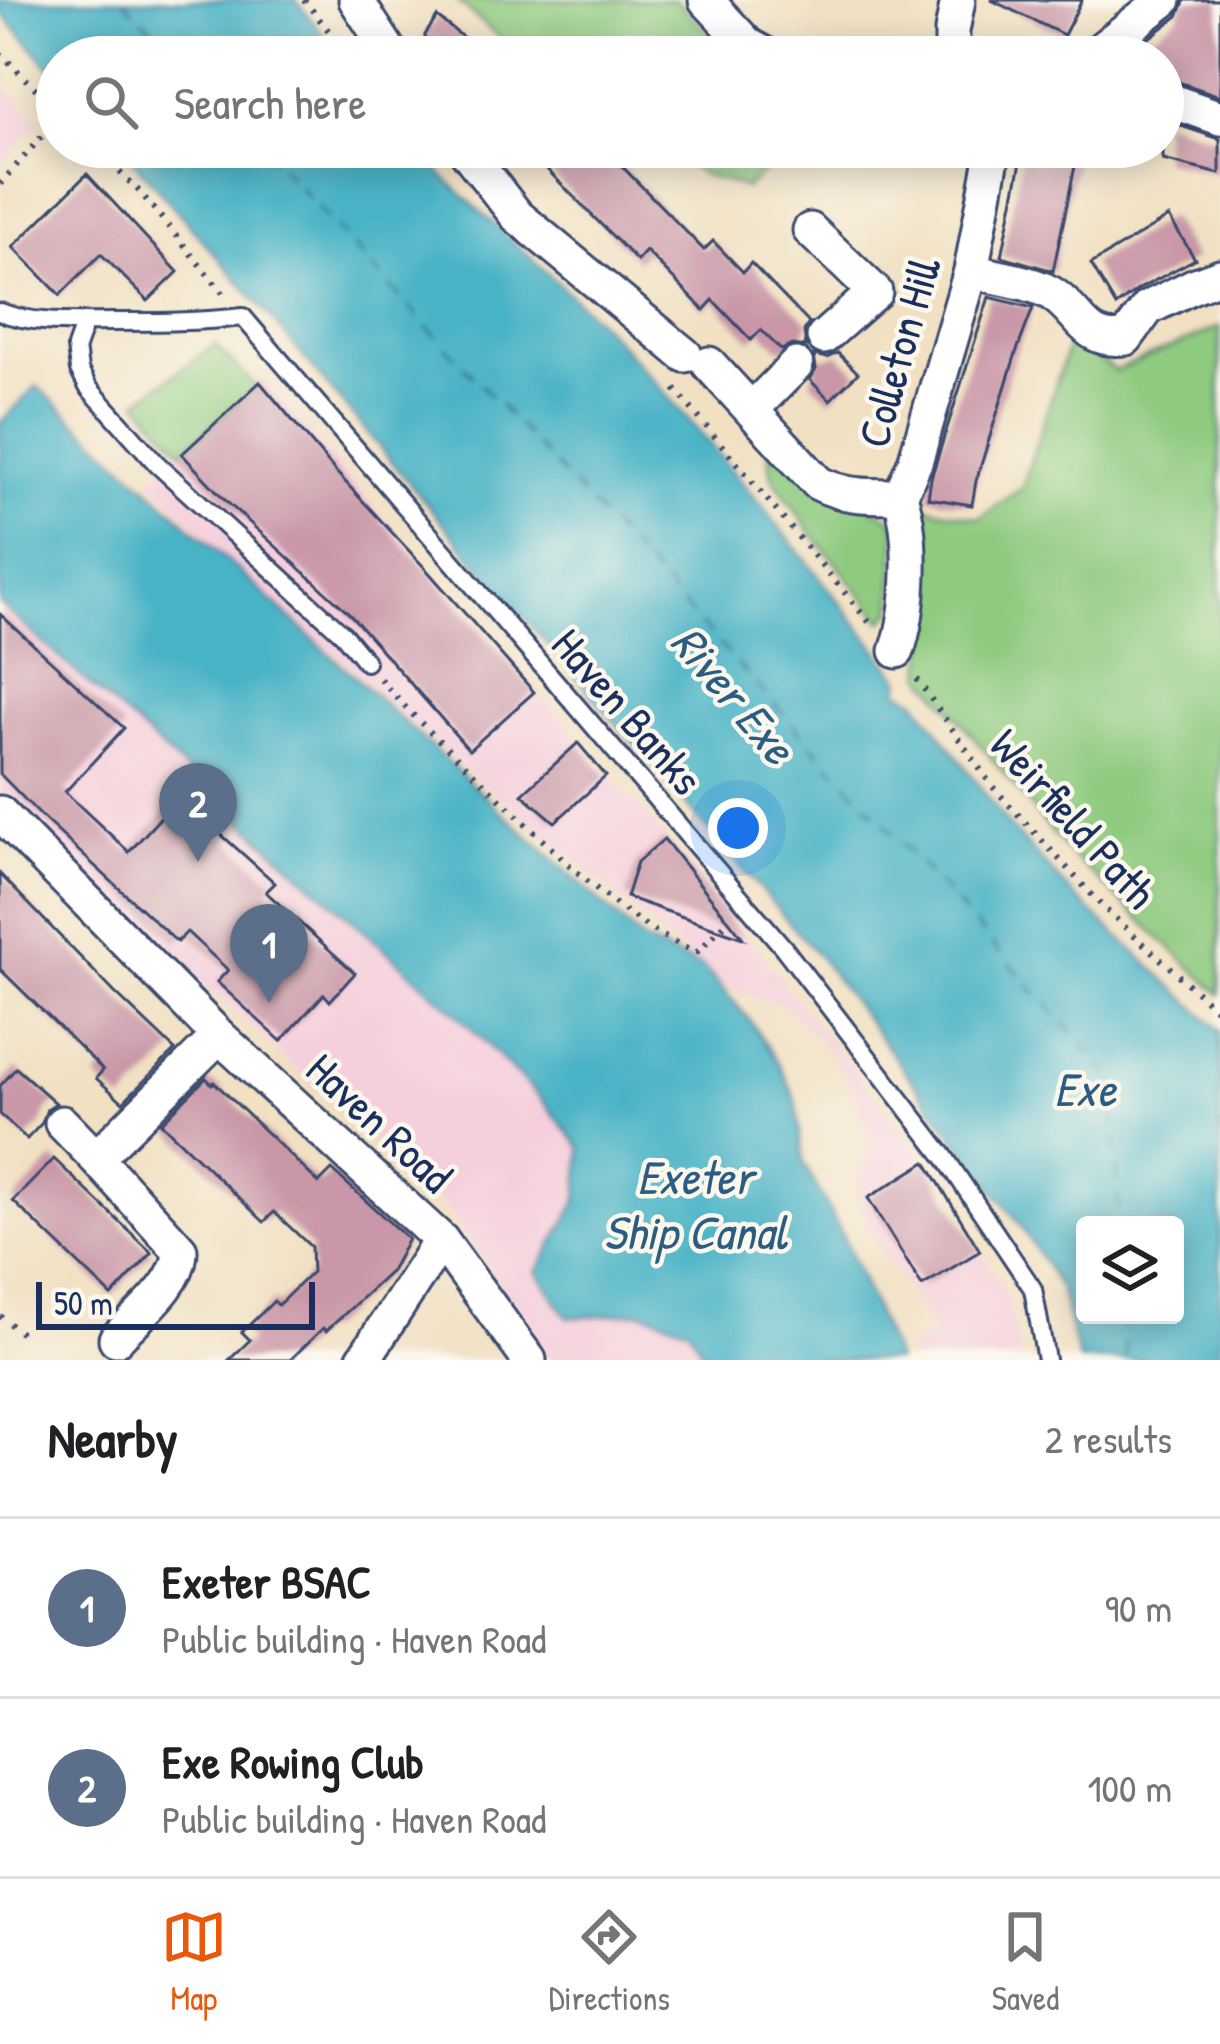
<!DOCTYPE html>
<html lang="en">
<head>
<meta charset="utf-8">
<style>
  body { margin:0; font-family:"Patrick Hand",sans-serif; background:#f6f6f6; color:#202124 }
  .controls { position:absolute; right:36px; bottom:36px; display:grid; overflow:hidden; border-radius:12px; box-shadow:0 6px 30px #0003 }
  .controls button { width:108px; height:108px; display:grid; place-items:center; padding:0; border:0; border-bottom:3px solid #e0e0e0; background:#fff; color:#202124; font:60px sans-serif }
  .scale { position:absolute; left:36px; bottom:30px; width:279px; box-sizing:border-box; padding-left:12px; border:6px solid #1b2f5e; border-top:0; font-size:33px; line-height:42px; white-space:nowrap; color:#1b2f5e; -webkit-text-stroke:9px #fbf7ec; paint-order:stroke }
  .you { position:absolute; left:738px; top:828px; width:42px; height:42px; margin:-30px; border:9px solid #fff; border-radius:50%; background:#1a73e8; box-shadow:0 0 0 18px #1a73e833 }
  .badge { display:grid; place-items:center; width:78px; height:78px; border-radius:50%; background:#ea580c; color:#fff; font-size:39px; font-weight:700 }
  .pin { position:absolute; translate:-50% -99px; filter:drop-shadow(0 3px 6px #0008) }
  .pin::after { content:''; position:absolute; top:63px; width:42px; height:36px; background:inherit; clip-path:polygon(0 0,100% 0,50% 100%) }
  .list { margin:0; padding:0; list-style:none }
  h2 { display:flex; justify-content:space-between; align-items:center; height:156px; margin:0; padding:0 48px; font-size:51px }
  h2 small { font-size:39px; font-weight:400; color:#757577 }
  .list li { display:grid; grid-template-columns:78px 1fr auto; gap:36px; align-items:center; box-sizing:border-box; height:180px; padding:0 48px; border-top:3px solid #e0e0e0 }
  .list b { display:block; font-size:45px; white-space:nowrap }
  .list p { margin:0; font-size:39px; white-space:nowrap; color:#757577 }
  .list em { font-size:39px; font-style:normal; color:#757577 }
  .icon { flex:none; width:66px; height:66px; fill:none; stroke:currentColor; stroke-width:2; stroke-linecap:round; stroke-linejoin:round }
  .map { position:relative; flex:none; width:1220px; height:1360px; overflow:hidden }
  .search { position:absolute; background:#fff; box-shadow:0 6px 30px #0003; left:36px; right:36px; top:36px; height:132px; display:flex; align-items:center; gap:30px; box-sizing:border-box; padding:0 42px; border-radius:66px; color:#757577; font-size:45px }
  .sheet { height:516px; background:#fff }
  nav { display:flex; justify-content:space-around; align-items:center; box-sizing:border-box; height:168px; border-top:3px solid #e0e0e0; background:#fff; font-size:33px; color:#757577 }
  nav a { display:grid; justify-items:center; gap:6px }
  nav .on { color:#ea580c }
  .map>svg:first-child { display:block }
  .built { fill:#f5cfdc }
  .green { fill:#8eca7f; stroke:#547c6e; stroke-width:3 }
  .water { fill:#48b3c6; stroke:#327192; stroke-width:3; fill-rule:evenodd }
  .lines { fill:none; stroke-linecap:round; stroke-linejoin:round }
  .ferry { stroke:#2b5d82; stroke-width:3; stroke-dasharray:15 12; stroke-linecap:butt }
  .building { fill:#c997a7 }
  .lane-casing { stroke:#3b4a6d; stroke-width:22 }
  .street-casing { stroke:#3b4a6d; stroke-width:39 }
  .path { stroke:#3b4a6d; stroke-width:6; stroke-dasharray:3 9; stroke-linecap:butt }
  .lane { stroke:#fff; stroke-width:16 }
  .street { stroke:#fff; stroke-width:33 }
  .labels { text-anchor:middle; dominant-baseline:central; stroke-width:9; stroke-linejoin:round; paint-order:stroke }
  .street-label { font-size:45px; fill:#1b2f5e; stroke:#fbf7ec }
  .water-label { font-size:48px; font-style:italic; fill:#2b5d82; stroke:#fbf7ec }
</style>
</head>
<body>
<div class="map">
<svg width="1220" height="1360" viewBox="0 0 1220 1360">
  <rect width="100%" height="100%" fill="#fbf7ec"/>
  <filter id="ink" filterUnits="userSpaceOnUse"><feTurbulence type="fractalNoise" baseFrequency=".00833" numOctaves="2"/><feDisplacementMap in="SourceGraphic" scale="24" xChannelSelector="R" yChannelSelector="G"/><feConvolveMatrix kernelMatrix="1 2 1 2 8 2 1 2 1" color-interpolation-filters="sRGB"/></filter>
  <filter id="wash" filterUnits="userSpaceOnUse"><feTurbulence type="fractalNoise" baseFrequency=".004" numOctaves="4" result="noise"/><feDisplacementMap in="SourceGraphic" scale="48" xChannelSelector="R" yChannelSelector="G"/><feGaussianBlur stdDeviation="2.7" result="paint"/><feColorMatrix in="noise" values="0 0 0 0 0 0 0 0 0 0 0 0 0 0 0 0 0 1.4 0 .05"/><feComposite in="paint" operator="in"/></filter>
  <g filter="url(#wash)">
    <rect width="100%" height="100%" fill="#f1e0c2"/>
    <g class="built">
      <path d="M0,83L40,121L0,165Z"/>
      <path d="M262,378L676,850L932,1168L1009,1299L1020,1360H913L908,1349L936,1332L875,1240L857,1193L871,1143L861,1104L831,1053L786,1006L720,985L658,930L440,748L229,562L151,480L188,442Z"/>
      <path d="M0,604L456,1013L542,1100L581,1149L578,1200L538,1272L568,1318L642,1312L688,1327L707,1360H550L447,1209L40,833L0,792Z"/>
    </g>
    <g class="green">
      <path d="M456,0H676L726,52L735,57H529L495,34Z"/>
      <path d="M660,147H791L746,188L701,174Z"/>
      <path d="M1220,327V994L1068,852L923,675L928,601L918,505L980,518L1022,488L1071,337L1115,371Z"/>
      <path d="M215,345L256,387L182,451L138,401Z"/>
      <path d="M768,449L891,518L896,526L893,611L883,621L813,535L772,477Z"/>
    </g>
    <g class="water">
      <path d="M0,0H296L341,57H57V75L0,11Z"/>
      <path d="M121,147H414C480,215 554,275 619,343C720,450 810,565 901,679L899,691L915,699L1009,826L1073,895L1220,1030V1360H1079L1060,1289L1022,1227L820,958L474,560L265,311ZM1085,1225H1175V1315H1085Z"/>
      <path d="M37,386L644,942L703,967L748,1018L779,1064L796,1100L803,1162L841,1232L896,1360H707L688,1327L642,1312L568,1318L537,1272L578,1200L581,1148L542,1100L456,1013L0,604V423Z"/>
    </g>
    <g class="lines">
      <g class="ferry">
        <path d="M123,0L179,57"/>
        <path d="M262,147L881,820L1112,1077L1119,1225"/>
        <path d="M1124,1315L1126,1360"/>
      </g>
    </g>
    <g id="blocks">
      <g class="building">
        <path d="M991,0H1082L1064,35Z"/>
        <path d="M1185,0H1220V96L1163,77V57H1136L1145,41L1178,16Z"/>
        <path d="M437,17L488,57H435L425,47V35Z"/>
        <path d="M1163,120L1220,139V174L1163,160Z"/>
        <path d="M525,147H603L704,250L713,241L743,272L751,263L809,323L804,331L806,347L792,345L781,350L761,330L751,340L713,300L704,310L646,251L637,261Z"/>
        <path d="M1024,147H1079L1053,271L1002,256Z"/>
        <path d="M87,174L178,272L148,301L101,254L60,295L13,247Z"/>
        <path d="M1169,217L1195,259L1139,289L1116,306L1091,264Z"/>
        <path d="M989,297L1033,308L1016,353L976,481L972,505L928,498L931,478Z"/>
        <path d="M838,353L858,373L830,400L810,380L816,369L814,355L827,358Z"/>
        <path d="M260,382L336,472L425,568L534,692L469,750L348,612L227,502L182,454Z"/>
        <path d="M0,614L124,728L65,792L129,852L188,787L222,818L214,828L275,883L266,892L355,973L330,1001L324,994L281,1041L217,982L228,970L187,932L177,942L42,817L0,774Z"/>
        <path d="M578,743L606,776L555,822L522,794Z"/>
        <path d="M664,839L743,938L626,897L637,862Z"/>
        <path d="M0,874L114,992L175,1050L123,1102L96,1078L103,1070L0,969Z"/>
        <path d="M16,1068L56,1103L47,1109L42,1123L27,1139L0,1114V1086Z"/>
        <path d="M206,1078L212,1084L214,1082L319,1183L332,1170L408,1239L391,1271L326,1331L323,1328L290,1360H229L250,1340L242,1332L274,1301L278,1305L312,1272L311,1247L274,1212L264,1222L161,1123Z"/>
        <path d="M54,1159L152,1253L112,1296L13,1201Z"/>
        <path d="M926,1162L980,1251L922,1286L868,1198Z"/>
      </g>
    </g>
  </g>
  <g filter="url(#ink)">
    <use href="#blocks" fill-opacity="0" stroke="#3b4a6d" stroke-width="3"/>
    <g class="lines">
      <g class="lane-casing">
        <g id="lane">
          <path d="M0,312C35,325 75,322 112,322C156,322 199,322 243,317L783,947L944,1156L1033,1289L1046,1360"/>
          <path d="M85,322L76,347L79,370L88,387L157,464L343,634L366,662"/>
        </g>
      </g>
      <g class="street-casing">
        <g id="street">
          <path d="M356,0L393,57"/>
          <path d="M706,0L748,45L770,57"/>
          <path d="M952,57V31L958,0"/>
          <path d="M1091,57L1164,0"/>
          <path d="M1163,98L1220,118"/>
          <path d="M463,147L517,216L685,355"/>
          <path d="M810,230L875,292L824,337"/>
          <path d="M971,271C993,277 1037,282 1055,296C1083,316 1084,343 1126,338L1148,308L1193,286L1220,276"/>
          <path d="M709,364L818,483C845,497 870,496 900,496"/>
          <path d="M752,409L796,365"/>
          <path d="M897,651C911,611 914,536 900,496L915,462L971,271L994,147"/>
          <path d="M0,813L219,1036L441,1240L529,1360"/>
          <path d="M62,1123L96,1158"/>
          <path d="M116,1339C137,1316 181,1283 180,1250L96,1158L219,1036"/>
          <path d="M363,1360L441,1240"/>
        </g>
      </g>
      <g class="path">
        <path d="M304,0L336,40"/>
        <path d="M0,53L57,110"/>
        <path d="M94,147L140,192L223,293"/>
        <path d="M0,184L57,119"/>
        <path d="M675,389L870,623"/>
        <path d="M380,679C414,719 454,754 492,791C550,846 622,924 697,952L729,920"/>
        <path d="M917,679L992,786L1103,907L1220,1013"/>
        <path d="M0,1316L22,1334"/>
      </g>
      <use href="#lane" class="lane"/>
      <use href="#street" class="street"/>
    </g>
  </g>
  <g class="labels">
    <g class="street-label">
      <text transform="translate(898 352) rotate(-74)">Colleton Hill</text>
      <text transform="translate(628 711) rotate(49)">Haven Banks</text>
      <text transform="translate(1074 818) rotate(48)">Weirfield Path</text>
      <text transform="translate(380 1122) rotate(43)">Haven Road</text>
    </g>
    <g class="water-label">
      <text transform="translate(734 694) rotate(50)">River Exe</text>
      <text x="1085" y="1088">Exe</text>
      <text x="695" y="1176">Exeter<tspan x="695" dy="55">Ship Canal</tspan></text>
    </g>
  </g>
</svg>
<div class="controls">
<button><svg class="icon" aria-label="layers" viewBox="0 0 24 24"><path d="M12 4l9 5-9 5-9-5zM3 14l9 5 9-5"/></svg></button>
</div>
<div class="scale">50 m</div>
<div class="you"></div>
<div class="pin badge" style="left:269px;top:1003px;background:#5c6f8a">1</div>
<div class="pin badge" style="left:198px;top:862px;background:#5c6f8a">2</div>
<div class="search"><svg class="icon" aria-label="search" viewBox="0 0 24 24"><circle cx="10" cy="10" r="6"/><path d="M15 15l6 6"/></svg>Search here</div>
</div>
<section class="sheet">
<h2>Nearby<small>2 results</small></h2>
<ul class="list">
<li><span class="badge" style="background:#5c6f8a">1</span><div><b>Exeter BSAC</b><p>Public building · Haven Road</p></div><em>90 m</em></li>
<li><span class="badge" style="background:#5c6f8a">2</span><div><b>Exe Rowing Club</b><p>Public building · Haven Road</p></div><em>100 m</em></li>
</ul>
</section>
<nav>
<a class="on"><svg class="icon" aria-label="map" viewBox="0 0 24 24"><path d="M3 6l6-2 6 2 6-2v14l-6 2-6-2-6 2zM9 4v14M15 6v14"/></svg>Map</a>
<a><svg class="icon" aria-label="directions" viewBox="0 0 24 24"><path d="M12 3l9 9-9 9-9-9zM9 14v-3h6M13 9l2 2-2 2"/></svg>Directions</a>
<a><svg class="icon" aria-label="saved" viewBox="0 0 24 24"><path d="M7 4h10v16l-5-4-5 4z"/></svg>Saved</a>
</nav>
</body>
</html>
